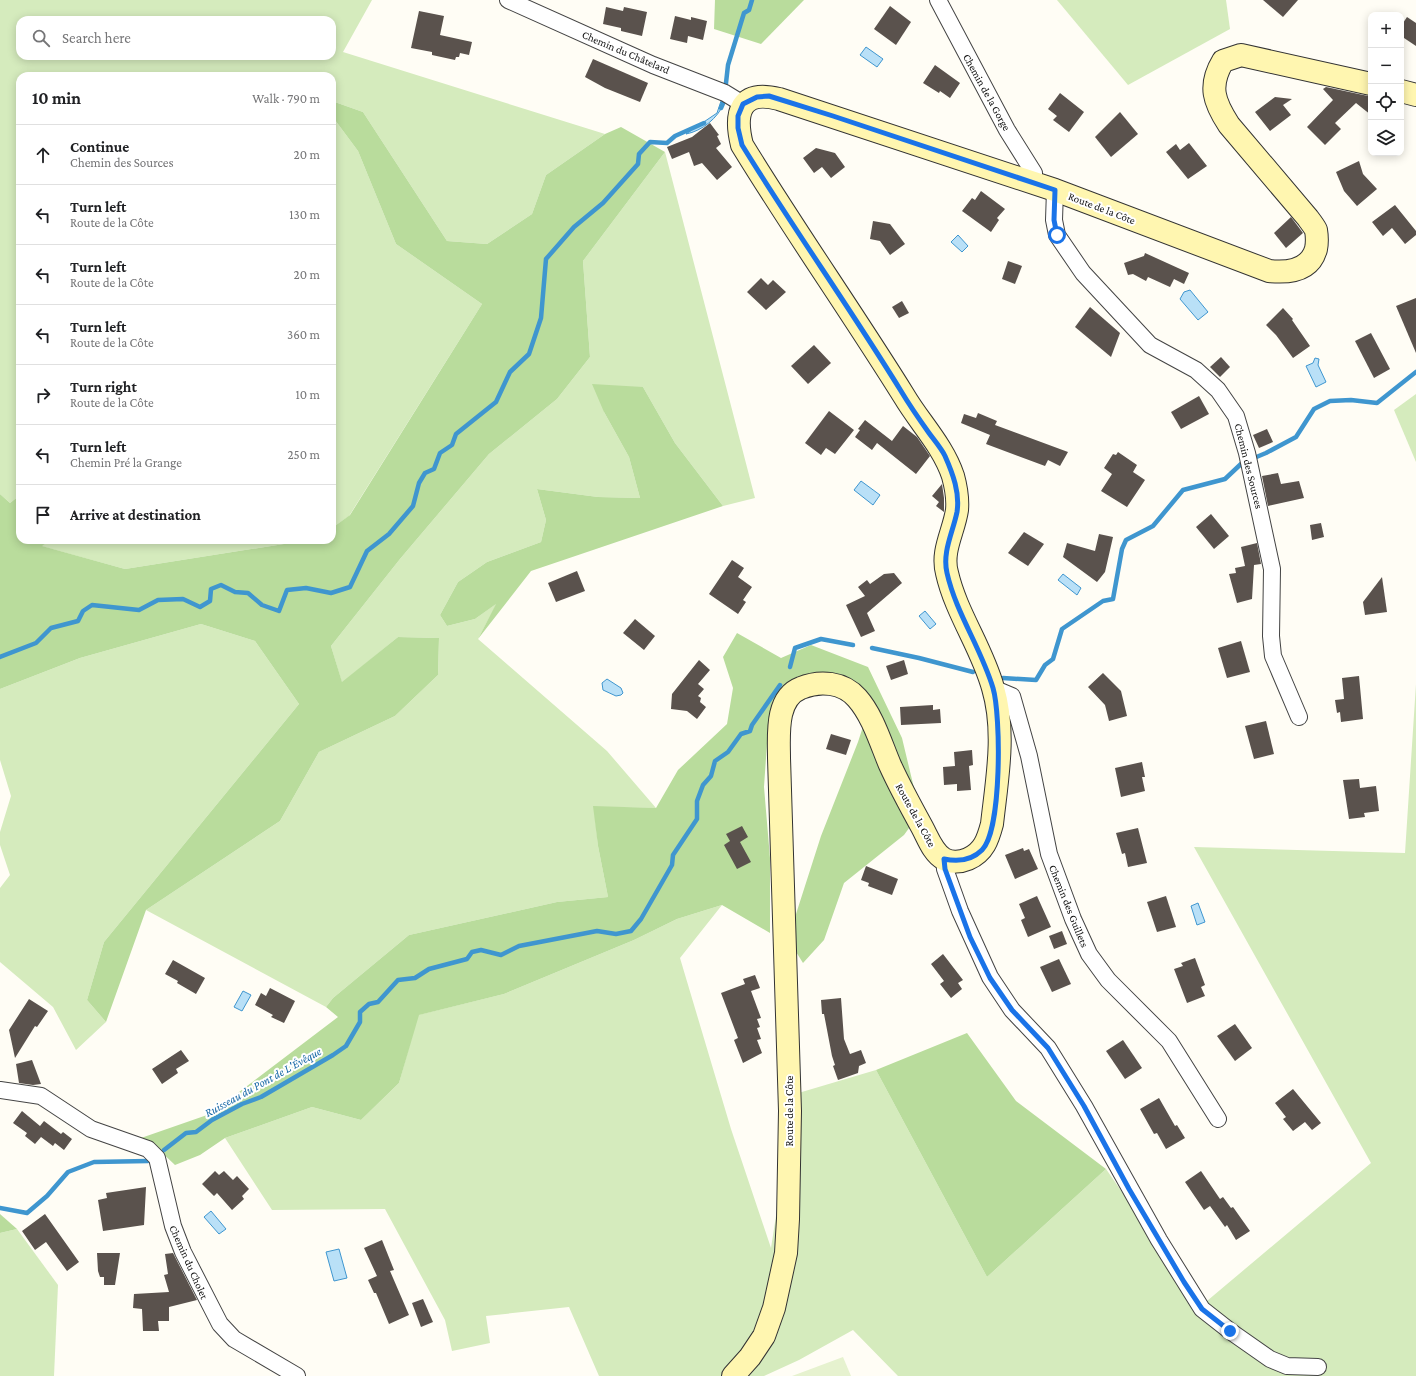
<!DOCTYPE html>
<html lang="en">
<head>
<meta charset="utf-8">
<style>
  body { margin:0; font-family:"Crimson Pro",serif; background:#f2f2f2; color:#202124 }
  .controls { position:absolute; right:12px; top:12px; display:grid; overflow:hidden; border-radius:8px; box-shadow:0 2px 10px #0003 }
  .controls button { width:36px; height:36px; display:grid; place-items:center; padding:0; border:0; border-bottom:1px solid #e0e0e0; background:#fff; color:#202124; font:20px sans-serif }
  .stop { position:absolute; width:12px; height:12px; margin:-9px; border:3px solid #1a73e8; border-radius:50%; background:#fff }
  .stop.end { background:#1a73e8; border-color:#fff; box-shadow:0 1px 4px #0008 }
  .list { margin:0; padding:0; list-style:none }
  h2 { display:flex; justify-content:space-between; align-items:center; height:52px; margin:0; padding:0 16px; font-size:17px }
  h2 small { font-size:13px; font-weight:400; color:#757577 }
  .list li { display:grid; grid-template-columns:26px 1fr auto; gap:12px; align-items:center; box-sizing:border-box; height:60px; padding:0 16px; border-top:1px solid #e0e0e0 }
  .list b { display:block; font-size:15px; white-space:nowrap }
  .list p { margin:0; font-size:13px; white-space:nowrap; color:#757577 }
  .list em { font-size:13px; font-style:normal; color:#757577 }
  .icon { flex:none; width:22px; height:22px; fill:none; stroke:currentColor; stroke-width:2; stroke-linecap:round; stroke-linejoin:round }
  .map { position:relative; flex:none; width:1416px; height:1376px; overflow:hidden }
  .search { position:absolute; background:#fff; box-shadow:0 2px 10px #0003; left:16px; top:16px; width:320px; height:44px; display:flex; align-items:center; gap:10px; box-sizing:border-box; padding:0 14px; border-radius:12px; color:#757577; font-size:15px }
  .panel { position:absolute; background:#fff; box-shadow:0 2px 10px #0003; left:16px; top:72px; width:320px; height:472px; border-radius:12px }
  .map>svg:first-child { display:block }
  .green { fill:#d5ebbd; fill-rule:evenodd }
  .forest { fill:#b9dc9c }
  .pitch { fill:#e6f2cf }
  .water { fill:#b9e0f7; stroke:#3f96cf }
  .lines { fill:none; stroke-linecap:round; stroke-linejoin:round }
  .stream { stroke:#3f96cf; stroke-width:4.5 }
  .building { fill:#5a524d }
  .street-casing { stroke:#444; stroke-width:18 }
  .secondary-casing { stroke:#333; stroke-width:24 }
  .street { stroke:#fff; stroke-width:16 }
  .secondary { stroke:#fff6b0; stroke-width:22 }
  .route { stroke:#1a73e8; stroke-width:5 }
  .labels { text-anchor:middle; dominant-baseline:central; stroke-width:4; stroke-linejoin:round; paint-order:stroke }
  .street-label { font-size:11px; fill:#111; stroke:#fff }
  .water-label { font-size:12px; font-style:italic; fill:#1768a6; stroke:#fff }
</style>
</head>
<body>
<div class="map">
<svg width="1416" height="1376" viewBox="0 0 1416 1376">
  <rect width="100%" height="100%" fill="#fffdf5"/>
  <g class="green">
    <path d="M0,0H372L343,52L605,134L546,175L532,214L487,244L447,241L363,112L332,101V76H20V495L10,503L0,494ZM20,20H332V56H20Z"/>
    <path d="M1057,0H1226L1230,29L1128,85Z"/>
    <path d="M332,116L358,151L396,244L482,304L349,516L332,528Z"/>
    <path d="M665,152L755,498L723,506L675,443L643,387L604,412L629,457L640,498L598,497L537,489L546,520L541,542L487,562L458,582L440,615L447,626L475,619L497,603L478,639L607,751L656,808L594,807L598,846L608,897L557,902L409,935L333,998L326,1007L146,910L280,821L319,752L395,716L438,675L439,638L398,637L342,683L331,646L400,559L489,454L557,399L590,357L583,261Z"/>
    <path d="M1416,394V462L1394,410Z"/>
    <path d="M50,540H309L125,569L41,546Z"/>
    <path d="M201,624L255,641L299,704L104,942L87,1000L106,1022L76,1050L53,1007L0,962V888L10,875L0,845V832L11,796L0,760V689L80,658Z"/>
    <path d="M1416,684V1376H898L853,1330L799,1360L764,1376H599L569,1307L486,1316L490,1343L452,1351L445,1320L385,1209L272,1210L225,1138L312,1107L361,1120L399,1083L418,1015L504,994L634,940L677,919L722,905L680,958L731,1129L771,1248L795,1094L876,1070L987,1277L1106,1169L1201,1306L1371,1163L1194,847L1405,853Z"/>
    <path d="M17,1229L58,1285L54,1376H0V1233Z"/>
  </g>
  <g class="forest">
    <path d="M715,0H804L761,44L714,29Z"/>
    <path d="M332,101L363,112L447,241L487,244L532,214L546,175L605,134L621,127L665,152L583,261L590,357L557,399L489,454L400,559L331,646L342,682L398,637L439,638L438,675L395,716L319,752L280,821L146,910L106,1022L87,1000L104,942L299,704L255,641L201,624L80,658L0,689V494L10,503L20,495V540H50L42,546L125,569L309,540H332V528L350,515L482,304L396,244L358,151L332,116Z"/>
    <path d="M592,384L643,387L675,443L723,506L531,571L478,639L496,604L475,619L447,626L440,615L458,582L487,562L541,542L546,520L537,489L598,497L640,498L629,457L604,412Z"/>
    <path d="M737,633L781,658L811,645L868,667L902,738L920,813L904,835L844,883L824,940L803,963L788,939L821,836L858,742L869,708L846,679L780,699L768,729L764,787L770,858V933L722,905L677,919L634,940L504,994L419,1015L399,1083L361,1120L312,1107L225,1138L200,1155L175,1165L156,1147L141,1138L210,1114L338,1017L326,1007L333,998L409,935L557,902L608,897L598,846L593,806L656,808L678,770L727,724L733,688L723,657Z"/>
    <path d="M967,1033L1016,1101L1106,1169L987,1277L876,1070Z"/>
    <path d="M0,1214L17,1229L0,1233Z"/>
  </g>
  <path class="pitch" d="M843,1357L851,1376H792Z"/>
  <g class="water">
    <path d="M866,47L883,59L877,67L860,55Z"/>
    <path d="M721,101L724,103C718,118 702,131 686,134L717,113Z"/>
    <path d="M958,235L968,246L962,252L951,242Z"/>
    <path d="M1190,290L1208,312L1198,320L1180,299L1184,292Z"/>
    <path d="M1315,358L1319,359L1318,365L1326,382L1316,387L1306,366L1313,363Z"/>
    <path d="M861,481L880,495L873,505L854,490Z"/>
    <path d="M1063,574L1081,588L1077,595L1058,580Z"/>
    <path d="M925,611L936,624L930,629L919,616Z"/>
    <path d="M607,679L621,688L623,693L621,695L616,696L603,690L602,683Z"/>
    <path d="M1198,903L1205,922L1197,925L1191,906Z"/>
    <path d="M243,991L251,995L242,1011L234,1007Z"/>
    <path d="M211,1211L226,1229L219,1234L204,1217Z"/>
    <path d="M339,1249L347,1278L334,1281L326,1252Z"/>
  </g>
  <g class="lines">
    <g class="stream">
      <path d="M721,108L724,101L728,65L744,13L749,10L752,0"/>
      <path d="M872,648L919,658L973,672"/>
      <path d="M0,657L36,643L51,628L78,621L83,611L92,605L139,610L158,600L183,599L200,607L210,601L211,589L221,585L235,592L248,593L262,605L279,611L287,590L306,588L331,593L350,587L367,551L389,534L413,506L419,483L425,473L434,469L440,453L452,445L456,434L496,402L510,372L529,354L541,318L546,259L574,227L603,203L638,164L639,154L650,142L667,143L675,136L704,123"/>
      <path d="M790,667L795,648L821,639L853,645"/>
      <path d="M1003,678L1036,680L1045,665L1053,659L1062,629L1103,601L1113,599L1122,549L1126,540L1153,526L1183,490L1225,479L1242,463L1266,453L1296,437L1314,409L1330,401L1351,400L1377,403L1416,372"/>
      <path d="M164,1150L186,1133L196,1132L212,1120L242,1104L261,1097L333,1055L346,1046L360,1022V1012L369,1004L378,1002L398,980L415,978L429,969L467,959L472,952L481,950L501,955L519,946L597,931L616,934L631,931L641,919L672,865L673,855L697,819V801L703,785L711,776L715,761L728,752L741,734L750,731L752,725L780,685"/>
      <path d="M0,1208L27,1213L47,1196L68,1172L94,1162L148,1161"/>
    </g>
  </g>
  <g class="building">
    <path d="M1263,0H1298L1283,17Z"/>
    <path d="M890,6L911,22L896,45L874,29Z"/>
    <path d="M606,7L623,11L624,7L647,12L642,36L621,31V28L603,24Z"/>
    <path d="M419,11L444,16L440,35L472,42L469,55L460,53L459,57H456L455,60L432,55V52L411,48Z"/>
    <path d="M675,16L691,20V17L707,21L703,40L688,36L687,43L670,39Z"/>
    <path d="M1407,17L1416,23V46L1401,36V26Z"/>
    <path d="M593,59L648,83L640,102L605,88L585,77Z"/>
    <path d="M935,65L960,83L950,98L940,91L939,93L923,83Z"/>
    <path d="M1326,87L1368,96L1371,104V115L1356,103L1335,123L1341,129L1325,145L1307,127L1333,100L1323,89Z"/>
    <path d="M1060,93L1084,112L1069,132L1053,120L1057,116L1048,109Z"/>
    <path d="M1275,97L1292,99L1283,105L1291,115L1270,131L1255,112Z"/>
    <path d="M1120,112L1138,134L1111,157L1095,137Z"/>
    <path d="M710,123L719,135L717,136L721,144L716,148L732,167L717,180L702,163L694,166L689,152L672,159L667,147L692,137Z"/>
    <path d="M1189,143L1207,166L1188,179L1166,152L1176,144L1180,150Z"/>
    <path d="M816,148L835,153L845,167L831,178L822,167L814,173L803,158Z"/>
    <path d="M1359,161L1363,174L1377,189L1357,206L1344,191L1336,172Z"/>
    <path d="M981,191L1005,209L997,218L999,220L991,232L962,211L972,198L975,200Z"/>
    <path d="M1395,205L1416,231V235L1405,244L1392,228L1383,236L1372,222Z"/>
    <path d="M1291,217L1303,233L1286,248L1274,233Z"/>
    <path d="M873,221L890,224L905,244L890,255L880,241L870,239Z"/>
    <path d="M1145,253L1189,273L1184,284L1174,279L1170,287L1148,277L1146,281L1133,274L1128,275L1124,263L1144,256Z"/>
    <path d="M1008,261L1022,266L1015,284L1002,279Z"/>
    <path d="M761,278L768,285L773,280L786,292L766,310L747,292Z"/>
    <path d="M1416,298V353L1396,306Z"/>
    <path d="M902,301L909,313L899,318L892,307Z"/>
    <path d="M1090,307L1120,333L1111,357L1075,327Z"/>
    <path d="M1283,308L1293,319L1292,320L1310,346L1293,358L1276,335L1266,325Z"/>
    <path d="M1371,333L1390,369L1374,378L1355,341Z"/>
    <path d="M814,345L831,363L808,384L791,366Z"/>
    <path d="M1221,357L1230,367L1220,377L1210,367Z"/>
    <path d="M1199,396L1209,414L1181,429L1171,412Z"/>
    <path d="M829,411L854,430L835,454L826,448L821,455L805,443Z"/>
    <path d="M978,413L997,421L995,425L1068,452L1060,466L1048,460L1045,466L986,444L990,435L961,423L964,414L976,418Z"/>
    <path d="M865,420L892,441L903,426L917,437L930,456L916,474L877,443L872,450L855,437L860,430L858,429Z"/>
    <path d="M1267,429L1273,442L1259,448L1253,435Z"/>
    <path d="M1118,452L1137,465L1133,472L1145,480L1127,507L1101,491L1112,474L1104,468L1113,454L1116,455Z"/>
    <path d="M1278,473L1281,484L1299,481L1304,498L1268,506L1262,476Z"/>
    <path d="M942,484L944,498V512L936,506L939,502L932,496Z"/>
    <path d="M1211,514L1229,536L1214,549L1196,527Z"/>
    <path d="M1321,523L1324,537L1312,540L1310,525Z"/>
    <path d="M1024,532L1044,544L1028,566L1008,553Z"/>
    <path d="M1099,534L1113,537L1105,572L1097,582L1063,557L1067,543L1095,551Z"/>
    <path d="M1257,543L1261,564L1254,565L1252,599L1237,603L1229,574L1236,573L1235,568L1245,566L1241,547Z"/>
    <path d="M732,560L744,568L738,577L752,587L743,600L746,602L738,614L709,594Z"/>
    <path d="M577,571L585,591L556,602L548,583Z"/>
    <path d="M894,573L902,583L867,613L875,631L861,637L846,605L865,596L858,587L867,580L870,584L884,574Z"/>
    <path d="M1382,577L1387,612L1365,615L1363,602Z"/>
    <path d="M635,619L655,636L644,650L623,633Z"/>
    <path d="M1241,641L1250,672L1227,678L1218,648Z"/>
    <path d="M699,660L710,670L698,684L704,689L698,696L701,698L700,702L706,707L697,719L687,711L671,709L672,694Z"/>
    <path d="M904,660L908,674L891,680L886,666Z"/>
    <path d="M1103,673L1121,691L1127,716L1109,721L1105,705L1088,687Z"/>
    <path d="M1359,676L1363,719L1341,722L1340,712L1337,713L1335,700L1344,699L1342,678Z"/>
    <path d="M933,705V710L940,709L941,723L901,725L900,707Z"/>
    <path d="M1266,721L1274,754L1254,759L1245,726Z"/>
    <path d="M831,734L851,740L846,755L826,749Z"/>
    <path d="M972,750L973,765L969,766L971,790L957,791V784L944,785L943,767L955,766L954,752Z"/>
    <path d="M1142,762L1145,777H1142L1145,791L1121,797L1115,768Z"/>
    <path d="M1359,779L1360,788L1376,786L1379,811L1364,813L1365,817L1349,819L1343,780Z"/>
    <path d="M742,826L748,837L740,842L751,862L737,869L724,845L730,841L726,834Z"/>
    <path d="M1138,828L1147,863L1128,867L1125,853L1122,854L1116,833Z"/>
    <path d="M1023,848L1024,851L1029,849L1038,869L1015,879L1005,855Z"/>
    <path d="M866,866L898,879L892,895L868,886L869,883L861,880Z"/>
    <path d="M1037,896L1051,927L1028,937L1021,920L1025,918L1019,904Z"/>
    <path d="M1166,896L1176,927L1157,932L1147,902Z"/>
    <path d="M1062,931L1067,944L1054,949L1049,936Z"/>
    <path d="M943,954L963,980L958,983L962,989L951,998L940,984L944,981L931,964Z"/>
    <path d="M1195,958L1205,985L1201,987L1205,996L1187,1003L1174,969L1183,966L1181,963Z"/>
    <path d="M1059,959L1071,984L1052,992L1040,967Z"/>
    <path d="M173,960L205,978L196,994L177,983L178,981L165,974Z"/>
    <path d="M755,975L760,988L751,991L761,1018L757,1019L760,1027L757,1028L761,1039L757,1040L762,1053L743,1063L734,1040L738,1038L721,993L745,984L743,979Z"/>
    <path d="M270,988L295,1001L284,1023L271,1017L273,1015L255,1005L261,993L266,996Z"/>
    <path d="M841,998L844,1039L850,1054L861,1050L866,1063L859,1066L858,1073L838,1080L833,1066L835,1065L832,1056L824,1014H822L821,1000Z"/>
    <path d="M29,999L48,1011L37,1027L35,1026L15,1058L9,1030Z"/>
    <path d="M1235,1024L1252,1048L1235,1061L1217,1036Z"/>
    <path d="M1123,1040L1142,1068L1125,1079L1106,1051Z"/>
    <path d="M181,1050L189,1061L176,1069L178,1073L162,1084L152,1069Z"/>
    <path d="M32,1060L41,1084L33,1085L19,1083L16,1064Z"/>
    <path d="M1293,1089L1321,1123L1312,1130L1305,1122L1293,1131L1283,1119L1286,1117L1275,1103Z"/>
    <path d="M1159,1098L1175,1126L1177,1125L1185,1138L1166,1149L1157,1133L1154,1134L1140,1109Z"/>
    <path d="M22,1111L40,1126L44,1121L61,1134L63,1132L72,1139L64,1150L55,1143L53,1146L41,1137L35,1144L25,1136L27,1133L13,1123Z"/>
    <path d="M215,1171L219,1175L224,1171L233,1180L237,1176L249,1189L242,1196L244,1199L232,1210L217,1193L214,1196L202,1184Z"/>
    <path d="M1201,1171L1220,1199L1223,1197L1231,1208L1233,1207L1250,1231L1236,1240L1227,1225L1225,1227L1210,1206L1204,1210L1185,1182Z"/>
    <path d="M146,1187L144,1225L103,1231L98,1200L107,1198L106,1193Z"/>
    <path d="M45,1214L79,1262L67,1271L46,1242L35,1250L22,1231Z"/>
    <path d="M382,1240L394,1270L390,1271L409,1315L389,1324L376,1293H374L368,1280L377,1276L364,1248Z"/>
    <path d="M97,1253H120L115,1285H104V1277H100L98,1271Z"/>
    <path d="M173,1253L197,1300L169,1307V1321H158L159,1331H143L142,1309L133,1308L134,1294L169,1292L164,1275L168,1274L165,1254Z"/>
    <path d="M423,1299L433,1322L421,1327L412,1303Z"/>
  </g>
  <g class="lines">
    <g class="street-casing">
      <g id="street">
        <path d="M508,0L653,65L725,93L743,104"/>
        <path d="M938,0L1007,130L1034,173L1033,183"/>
        <path d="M1055,190L1054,220L1057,235L1083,273L1150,345L1196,370L1218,390L1236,416L1247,453L1272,569L1271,636L1273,656L1299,717"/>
        <path d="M993,688L1012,696L1029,756L1049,854L1073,919L1089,954L1108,980L1169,1041L1218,1119"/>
        <path d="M944,859L945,869L960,911L990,977L1012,1010L1048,1048L1084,1106L1159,1240L1202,1309L1230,1331L1270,1359L1287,1366L1318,1367"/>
        <path d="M0,1090L41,1096L91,1129L148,1149L157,1158L173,1226L183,1252L220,1324L234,1339L297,1376"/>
      </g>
    </g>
    <g class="secondary-casing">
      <g id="secondary">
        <path d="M1401,91L1416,95"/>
        <path d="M733,1376L750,1357L764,1336L774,1308L786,1253L788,1219L790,1111L779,758C779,736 775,698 801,688C820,680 843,682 857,698C873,716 881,744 890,765C900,787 911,807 922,827C928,838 933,853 944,859C951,863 961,862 968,859C984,852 988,839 992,824C997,779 1006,732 993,688C982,648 956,613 947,573C941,551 954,531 957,510C958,499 956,487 953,476C943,446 920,423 904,396C851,311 794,230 742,145C734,113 740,89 779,99L1055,190L1269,271C1288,273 1310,271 1316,249C1317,244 1317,236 1316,230C1314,226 1310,221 1307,217L1229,125C1214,102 1208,86 1223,61L1241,55L1371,84"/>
      </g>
    </g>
    <use href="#street" class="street"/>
    <use href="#secondary" class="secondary"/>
  </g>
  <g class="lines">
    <path class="route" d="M1057,235L1054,220L1055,190L833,116L769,96L757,97L743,104L738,116V128L742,145C793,228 850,308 901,391C910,406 919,419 929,433C934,440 941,448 945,456C953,474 960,493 957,512C953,532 942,552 947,573C956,613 981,648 993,688C1001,715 1002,830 982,850C971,861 958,862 944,859L945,869L970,937L990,978L1012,1010L1048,1048L1084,1106L1129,1189L1184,1282L1202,1309L1230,1331"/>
  </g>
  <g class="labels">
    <g class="street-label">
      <text transform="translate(626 52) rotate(23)">Chemin du Châtelard</text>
      <text transform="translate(987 92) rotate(61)">Chemin de la Gorge</text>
      <text transform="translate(1102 208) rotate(21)">Route de la Côte</text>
      <text transform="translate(1249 466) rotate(76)">Chemin des Sources</text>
      <text transform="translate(916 815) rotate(61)">Route de la Côte</text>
      <text transform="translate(1069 906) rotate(68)">Chemin des Guillets</text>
      <text transform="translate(789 1111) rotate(-90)">Route de la Côte</text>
      <text transform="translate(189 1262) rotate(66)">Chemin du Cholet</text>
    </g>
    <g class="water-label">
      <text transform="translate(263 1082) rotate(-29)">Ruisseau du Pont de L'Évêque</text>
    </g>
  </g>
</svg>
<div class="controls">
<button>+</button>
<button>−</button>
<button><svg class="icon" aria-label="locate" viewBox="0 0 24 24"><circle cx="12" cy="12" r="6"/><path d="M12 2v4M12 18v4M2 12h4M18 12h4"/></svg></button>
<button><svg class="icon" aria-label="layers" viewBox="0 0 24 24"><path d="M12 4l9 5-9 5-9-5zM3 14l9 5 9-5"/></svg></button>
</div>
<div class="stop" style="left:1057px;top:235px"></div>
<div class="stop end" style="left:1230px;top:1331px"></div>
<div class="search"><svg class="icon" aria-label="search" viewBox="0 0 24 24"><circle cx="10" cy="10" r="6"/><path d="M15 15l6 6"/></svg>Search here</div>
<section class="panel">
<h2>10 min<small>Walk · 790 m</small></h2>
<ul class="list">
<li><svg class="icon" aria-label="ahead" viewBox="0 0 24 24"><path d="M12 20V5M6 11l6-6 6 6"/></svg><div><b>Continue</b><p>Chemin des Sources</p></div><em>20 m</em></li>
<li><svg class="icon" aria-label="left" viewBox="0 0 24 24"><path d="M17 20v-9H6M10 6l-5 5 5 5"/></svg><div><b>Turn left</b><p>Route de la Côte</p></div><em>130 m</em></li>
<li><svg class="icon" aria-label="left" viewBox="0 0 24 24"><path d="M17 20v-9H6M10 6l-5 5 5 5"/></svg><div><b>Turn left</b><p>Route de la Côte</p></div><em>20 m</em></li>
<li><svg class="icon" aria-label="left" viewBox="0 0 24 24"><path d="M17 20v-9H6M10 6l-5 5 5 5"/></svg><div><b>Turn left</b><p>Route de la Côte</p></div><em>360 m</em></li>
<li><svg class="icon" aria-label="right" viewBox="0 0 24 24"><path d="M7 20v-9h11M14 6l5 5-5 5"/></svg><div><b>Turn right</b><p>Route de la Côte</p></div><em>10 m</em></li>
<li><svg class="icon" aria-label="left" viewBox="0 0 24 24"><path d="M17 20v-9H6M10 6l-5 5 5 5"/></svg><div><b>Turn left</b><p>Chemin Pré la Grange</p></div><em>250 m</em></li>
<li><svg class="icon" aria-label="arrive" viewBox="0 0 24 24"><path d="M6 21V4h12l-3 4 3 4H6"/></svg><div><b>Arrive at destination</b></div></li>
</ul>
</section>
</div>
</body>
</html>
